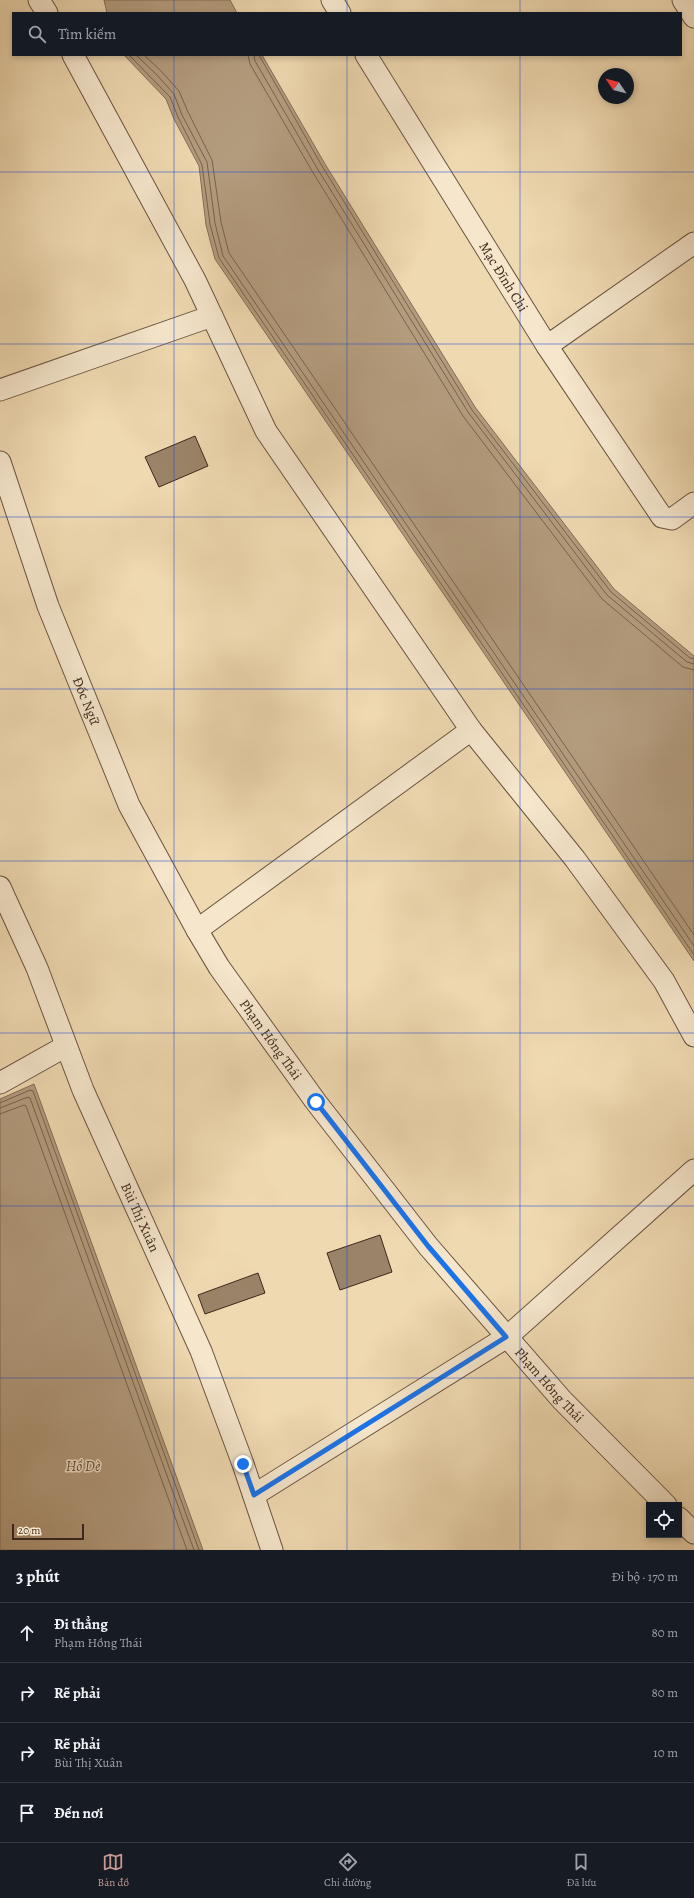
<!DOCTYPE html>
<html lang="vi">
<head>
<meta charset="utf-8">
<style>
  body { margin:0; font-family:Alegreya,serif; background:#242831; color:#f1f3f6 }
  .controls { position:absolute; right:12px; bottom:12px; display:grid; overflow:hidden; border-radius:0px; box-shadow:0 2px 6px #0003 }
  .controls button { width:36px; height:36px; display:grid; place-items:center; padding:0; border:0; border-bottom:1px solid #363941; background:#171b24; color:#f1f3f6; font:20px sans-serif }
  .compass { position:absolute; left:598px; top:68px; width:36px; height:36px; border-radius:50%; background:#171b24; box-shadow:0 2px 6px #0003; rotate:305deg }
  .scale { position:absolute; left:12px; bottom:10px; width:72px; box-sizing:border-box; padding-left:4px; border:2px solid #3e271b; border-top:0; font-size:11px; line-height:14px; white-space:nowrap; color:#3e271b; -webkit-text-stroke:3px #f5e6cc; paint-order:stroke }
  .stop { position:absolute; width:12px; height:12px; margin:-9px; border:3px solid #1a73e8; border-radius:50%; background:#fff }
  .stop.end { background:#1a73e8; border-color:#fff; box-shadow:0 1px 4px #0008 }
  .list { margin:0; padding:0; list-style:none }
  h2 { display:flex; justify-content:space-between; align-items:center; height:52px; margin:0; padding:0 16px; font-size:17px }
  h2 small { font-size:13px; font-weight:400; color:#9ea1a6 }
  .list li { display:grid; grid-template-columns:26px 1fr auto; gap:12px; align-items:center; box-sizing:border-box; height:60px; padding:0 16px; border-top:1px solid #363941 }
  .list b { display:block; font-size:15px; white-space:nowrap }
  .list p { margin:0; font-size:13px; white-space:nowrap; color:#9ea1a6 }
  .list em { font-size:13px; font-style:normal; color:#9ea1a6 }
  .icon { flex:none; width:22px; height:22px; fill:none; stroke:currentColor; stroke-width:2; stroke-linecap:round; stroke-linejoin:round }
  .map { position:relative; flex:none; width:694px; height:1550px; overflow:hidden }
  .search { position:absolute; background:#171b24; box-shadow:0 2px 6px #0003; left:12px; right:12px; top:12px; height:44px; display:flex; align-items:center; gap:10px; box-sizing:border-box; padding:0 14px; border-radius:0px; color:#9ea1a6; font-size:15px }
  .sheet { height:292px; background:#171b24 }
  nav { display:flex; justify-content:space-around; align-items:center; box-sizing:border-box; height:56px; border-top:1px solid #363941; background:#171b24; font-size:11px; color:#9ea1a6 }
  nav a { display:grid; justify-items:center; gap:2px }
  nav .on { color:#c59692 }
  .map>svg:first-child { display:block }
  .water { fill:#b39c7e; stroke:#846d56 }
  .lines { fill:none; stroke-linecap:round; stroke-linejoin:round }
  .shore { stroke:#78624c; stroke-width:1 }
  .building { fill:#9a8469; stroke:#3e271b }
  .minor-casing { stroke:#6a5440; stroke-width:23 }
  .minor { stroke:#f5e6cc; stroke-width:21 }
  .route { stroke:#1a73e8; stroke-width:5 }
  .grid { fill:none; stroke:#1d4ed8; stroke-width:1; stroke-opacity:0.55 }
  .labels { text-anchor:middle; dominant-baseline:central; stroke-width:3; stroke-linejoin:round; paint-order:stroke }
  .street-label { font-size:14px; fill:#3e271b; stroke:#f5e6cc }
  .water-label { font-size:15px; font-style:italic; fill:#614a39; stroke:#f5e6cc }
</style>
</head>
<body>
<div class="map">
<svg width="694" height="1550" viewBox="0 0 694 1550">
  <rect width="100%" height="100%" fill="#efd9b1"/>
  <filter id="stains"><feTurbulence type="fractalNoise" baseFrequency=".005" numOctaves="4"/><feColorMatrix values="0 0 0 0 .2 0 0 0 0 .09 0 0 0 0 .02 0 0 0 .5 -.17"/></filter>
  <radialGradient id="worn" r=".72"><stop offset=".6" stop-color="#630" stop-opacity="0"/><stop offset="1" stop-color="#630" stop-opacity=".3"/></radialGradient>
  <g class="water">
    <path d="M104,0H230L237,13H107Z"/>
    <path d="M124,55H262L325,164L475,407L614,589L694,656V961L215,259L206,225L199,166L174,119L166,99Z"/>
    <path d="M34,1084L203,1550H0V1099Z"/>
  </g>
  <g class="lines">
    <g class="shore">
      <path d="M129,55L170,97L178,117L202,165L210,224L219,258L694,955"/>
      <path d="M136,55L157,75L174,94L182,115L207,162L215,223L223,256L694,946"/>
      <path d="M144,55L161,71L179,91L188,112L212,160L221,222L229,253L694,935"/>
      <path d="M248,55L250,64L312,171L463,416L602,599L683,667L694,670"/>
      <path d="M254,55L255,61L317,168L468,412L607,595L687,662L694,664"/>
      <path d="M259,55L322,166L472,410L611,592L690,658L694,659"/>
      <path d="M0,1103L30,1090L33,1091L199,1550"/>
      <path d="M0,1108L28,1097L30,1098L194,1550"/>
      <path d="M0,1114L24,1105L26,1106L187,1550"/>
    </g>
  </g>
  <g class="building">
    <path d="M195,436L208,466L159,487L145,457Z"/>
    <path d="M380,1235L392,1272L340,1290L327,1253Z"/>
    <path d="M258,1273L265,1293L205,1314L198,1295Z"/>
  </g>
  <g class="lines">
    <g class="minor-casing">
      <g id="minor">
        <path d="M39,0L47,13"/>
        <path d="M332,0L340,13"/>
        <path d="M683,0L694,17"/>
        <path d="M73,55L195,280L266,431L471,730L575,859L664,981L694,1036"/>
        <path id="s1" d="M366,55L547,346L694,243"/>
        <path d="M547,346L662,517L672,519L694,503"/>
        <path d="M0,390L212,316"/>
        <path id="s2" d="M0,462L48,606L129,805L197,930L219,967L316,1102L428,1246L562,1400L666,1505"/>
        <path id="s3" d="M0,887L37,968L83,1090L201,1351L243,1464L272,1550"/>
        <path d="M197,930L471,730"/>
        <path d="M0,1083L66,1046"/>
        <path d="M254,1495L507,1337L694,1170"/>
        <path d="M679,1518L694,1533"/>
      </g>
    </g>
    <use href="#minor" class="minor"/>
  </g>
  <g class="lines">
    <path class="route" d="M243,1464L254,1495L506,1337L428,1246L316,1102"/>
  </g>
  <path class="grid" d="M174,0V13M347,0V13M520,0V13M174,55V1550M347,55V1550M520,55V1550M0,172H694M0,344H694M0,517H694M0,689H694M0,861H694M0,1033H694M0,1206H694M0,1378H694"/>
  <g class="labels">
    <g class="street-label">
      <text stroke="none"><textPath href="#s1" startOffset="261">Mạc Đĩnh Chi</textPath></text>
      <text stroke="none"><textPath href="#s2" startOffset="254">Đốc Ngữ</textPath></text>
      <text stroke="none"><textPath href="#s2" startOffset="641">Phạm Hồng Thái</textPath></text>
      <text stroke="none"><textPath href="#s3" startOffset="359">Bùi Thị Xuân</textPath></text>
      <text stroke="none"><textPath href="#s2" startOffset="1085">Phạm Hồng Thái</textPath></text>
    </g>
    <g class="water-label">
      <text x="83" y="1466">Hồ Dè</text>
    </g>
  </g>
  <rect width="100%" height="100%" filter="url(#stains)"/>
  <rect width="100%" height="100%" fill="url(#worn)"/>
</svg>
<div class="controls">
<button><svg class="icon" aria-label="locate" viewBox="0 0 24 24"><circle cx="12" cy="12" r="6"/><path d="M12 2v4M12 18v4M2 12h4M18 12h4"/></svg></button>
</div>
<svg class="compass" viewBox="-18 -18 36 36"><path d="M0-13l5 13h-10z" fill="#e53935"/><path d="M0 13l5-13h-10z" fill="#9ea1a6"/></svg>
<div class="scale">20 m</div>
<div class="stop" style="left:316px;top:1102px"></div>
<div class="stop end" style="left:243px;top:1464px"></div>
<div class="search"><svg class="icon" aria-label="search" viewBox="0 0 24 24"><circle cx="10" cy="10" r="6"/><path d="M15 15l6 6"/></svg>Tìm kiếm</div>
</div>
<section class="sheet">
<h2>3 phút<small>Đi bộ · 170 m</small></h2>
<ul class="list">
<li><svg class="icon" aria-label="ahead" viewBox="0 0 24 24"><path d="M12 20V5M6 11l6-6 6 6"/></svg><div><b>Đi thẳng</b><p>Phạm Hồng Thái</p></div><em>80 m</em></li>
<li><svg class="icon" aria-label="right" viewBox="0 0 24 24"><path d="M7 20v-9h11M14 6l5 5-5 5"/></svg><div><b>Rẽ phải</b></div><em>80 m</em></li>
<li><svg class="icon" aria-label="right" viewBox="0 0 24 24"><path d="M7 20v-9h11M14 6l5 5-5 5"/></svg><div><b>Rẽ phải</b><p>Bùi Thị Xuân</p></div><em>10 m</em></li>
<li><svg class="icon" aria-label="arrive" viewBox="0 0 24 24"><path d="M6 21V4h12l-3 4 3 4H6"/></svg><div><b>Đến nơi</b></div></li>
</ul>
</section>
<nav>
<a class="on"><svg class="icon" aria-label="map" viewBox="0 0 24 24"><path d="M3 6l6-2 6 2 6-2v14l-6 2-6-2-6 2zM9 4v14M15 6v14"/></svg>Bản đồ</a>
<a><svg class="icon" aria-label="directions" viewBox="0 0 24 24"><path d="M12 3l9 9-9 9-9-9zM9 14v-3h6M13 9l2 2-2 2"/></svg>Chỉ đường</a>
<a><svg class="icon" aria-label="saved" viewBox="0 0 24 24"><path d="M7 4h10v16l-5-4-5 4z"/></svg>Đã lưu</a>
</nav>
</body>
</html>
